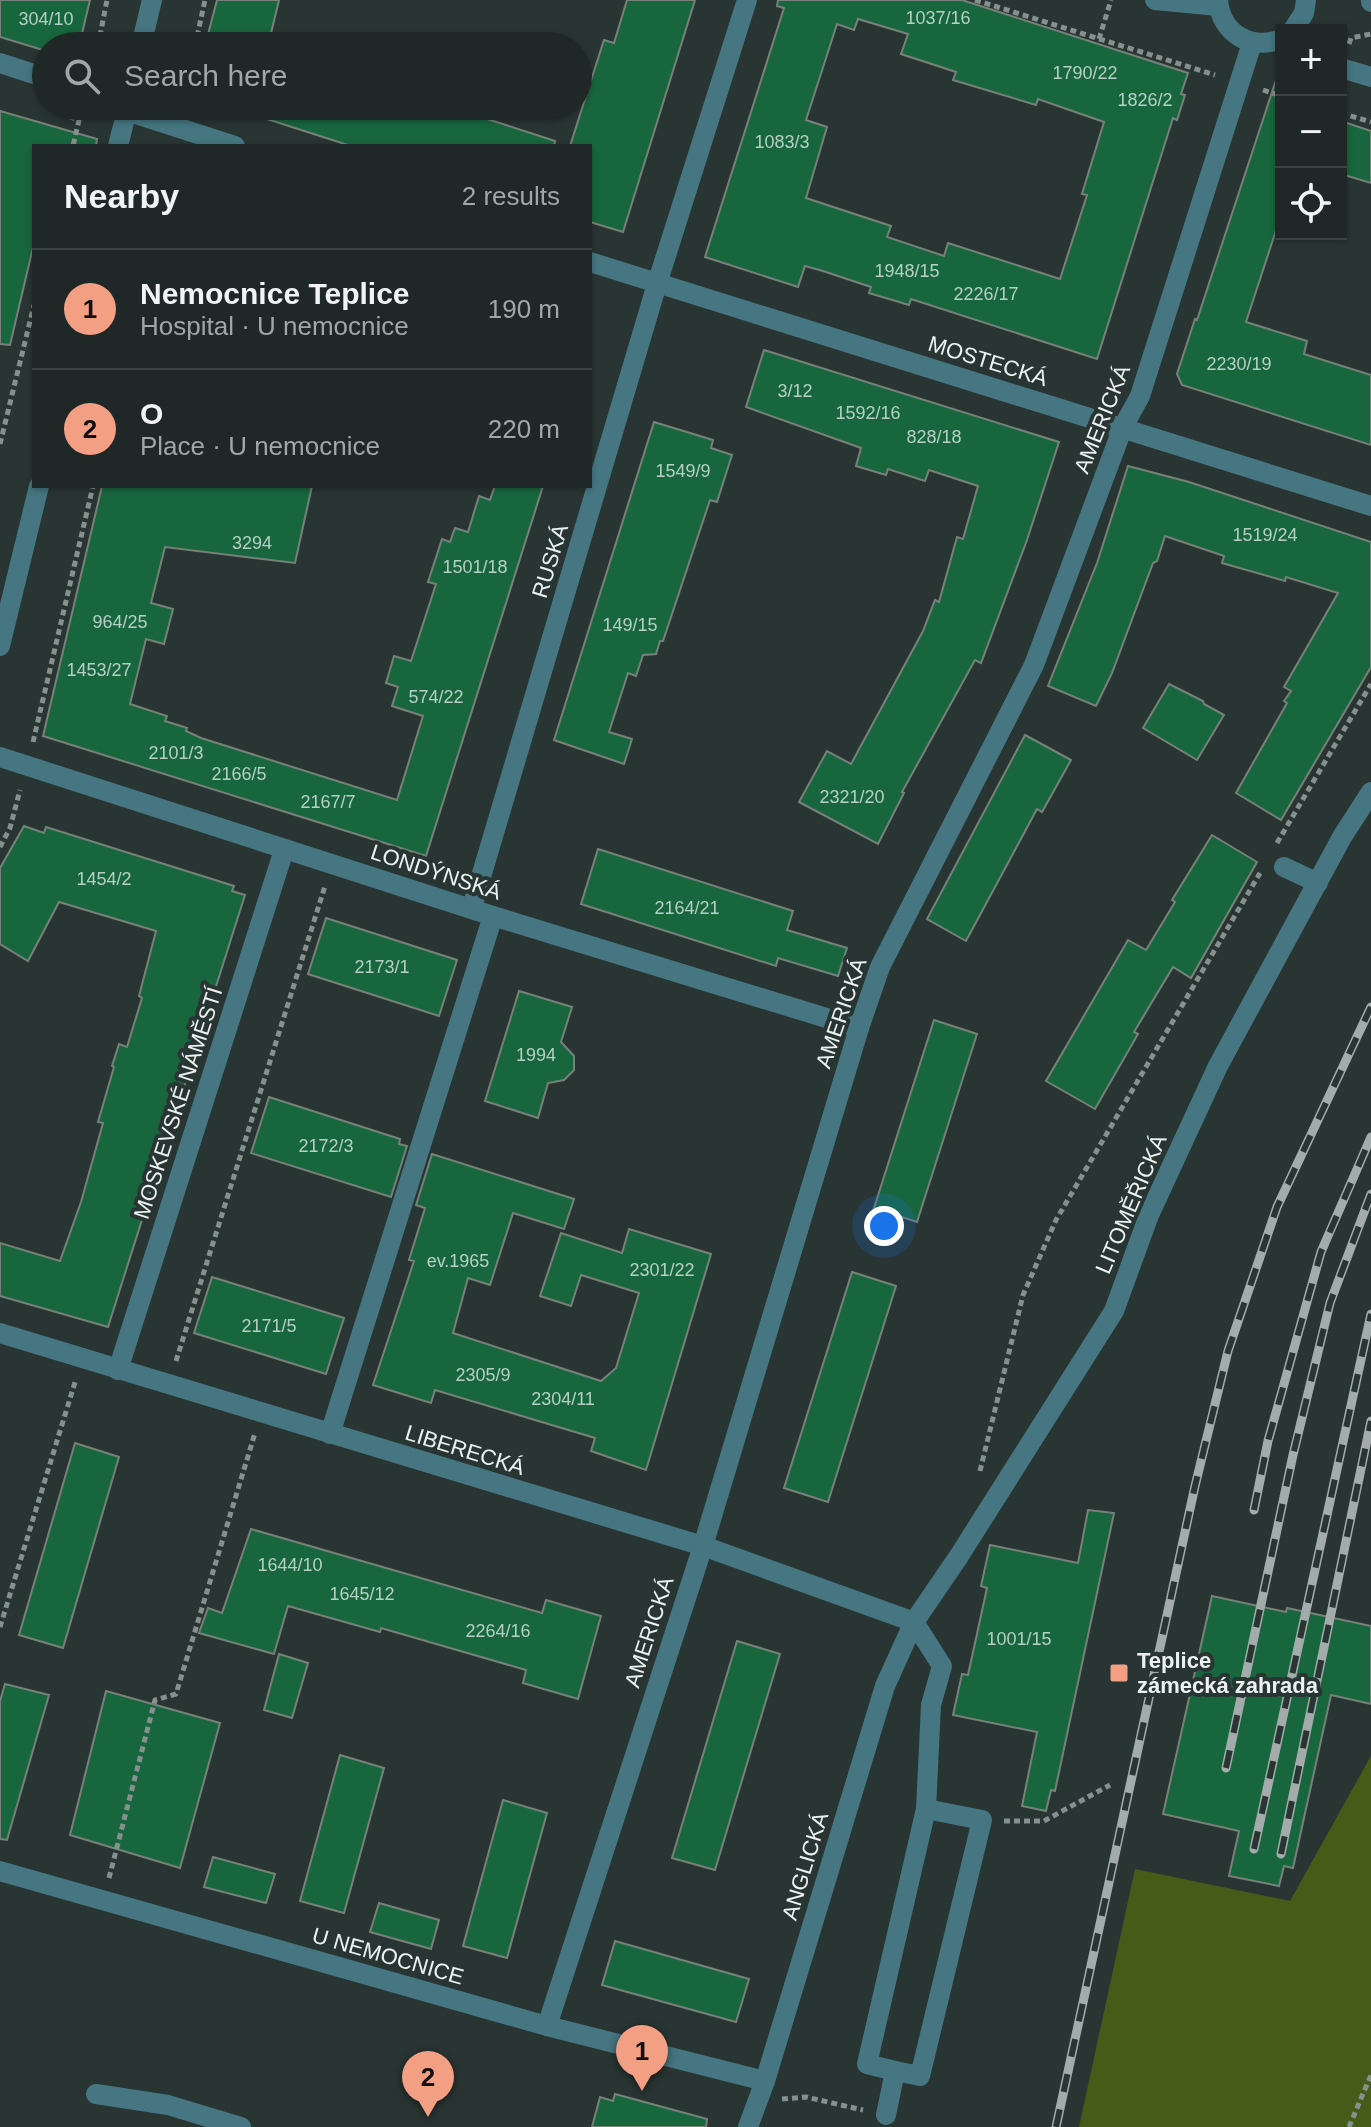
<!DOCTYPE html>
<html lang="en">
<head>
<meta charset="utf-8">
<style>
  body { margin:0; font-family:Arial,sans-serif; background:#27302e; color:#f1f3f6 }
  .controls { position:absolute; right:24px; top:24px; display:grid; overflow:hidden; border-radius:0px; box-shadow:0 2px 6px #0004 }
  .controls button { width:72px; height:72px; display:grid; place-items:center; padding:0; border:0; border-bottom:2px solid #3c4443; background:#1f2826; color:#f1f3f6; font:40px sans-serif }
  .you { position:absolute; left:884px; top:1226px; width:28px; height:28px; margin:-20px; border:6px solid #fff; border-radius:50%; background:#1a73e8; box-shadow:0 0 0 12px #1a73e833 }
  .badge { display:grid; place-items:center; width:52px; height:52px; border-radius:50%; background:#f39f84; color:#111; font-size:26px; font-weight:700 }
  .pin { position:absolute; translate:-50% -66px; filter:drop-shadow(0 2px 4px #0008) }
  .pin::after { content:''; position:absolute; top:42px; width:28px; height:24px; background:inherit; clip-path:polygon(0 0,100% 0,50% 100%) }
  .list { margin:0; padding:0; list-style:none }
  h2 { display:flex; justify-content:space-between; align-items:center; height:104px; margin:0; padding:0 32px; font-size:34px }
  h2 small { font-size:26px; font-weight:400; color:#a1a6a7 }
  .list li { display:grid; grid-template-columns:52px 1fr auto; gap:24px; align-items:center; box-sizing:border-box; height:120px; padding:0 32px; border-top:2px solid #3c4443 }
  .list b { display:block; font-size:30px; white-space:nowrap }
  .list p { margin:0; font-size:26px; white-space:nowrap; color:#a1a6a7 }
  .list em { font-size:26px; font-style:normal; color:#a1a6a7 }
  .icon { flex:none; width:44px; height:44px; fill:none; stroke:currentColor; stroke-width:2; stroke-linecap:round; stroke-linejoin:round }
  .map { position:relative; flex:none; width:1371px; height:2127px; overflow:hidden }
  .search { position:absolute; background:#1f2826; box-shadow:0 2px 6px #0004; left:32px; top:32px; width:560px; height:88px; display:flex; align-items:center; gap:20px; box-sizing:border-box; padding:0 28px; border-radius:44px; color:#a1a6a7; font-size:30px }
  .panel { position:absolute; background:#1f2826; box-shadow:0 2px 6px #0004; left:32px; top:144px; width:560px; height:344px; border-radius:0px }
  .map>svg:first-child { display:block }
  .green { fill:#455c18 }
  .building { fill:#18663e; stroke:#77817a; stroke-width:2; fill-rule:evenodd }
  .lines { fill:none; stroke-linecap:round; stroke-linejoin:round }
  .path { stroke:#86908e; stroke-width:5; stroke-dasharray:6 4; stroke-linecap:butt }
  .minor { stroke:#457681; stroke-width:20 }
  .rail-casing { stroke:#a3acaa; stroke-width:9 }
  .rail { stroke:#293533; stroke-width:6; stroke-dasharray:18; stroke-linecap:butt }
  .poi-dot { fill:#f39f84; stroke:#293533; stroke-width:3 }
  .labels { text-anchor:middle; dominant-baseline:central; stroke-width:8; stroke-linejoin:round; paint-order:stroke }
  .number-label { font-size:18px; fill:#b6cfc4 }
  .street-label { font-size:22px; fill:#ebf2f1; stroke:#293533 }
  .poi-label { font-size:22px; font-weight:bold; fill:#ebf2f1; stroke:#293533; text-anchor:start }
</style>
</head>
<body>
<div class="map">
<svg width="1371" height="2127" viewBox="0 0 1371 2127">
  <rect width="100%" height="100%" fill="#293533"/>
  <path class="green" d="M1371,1756V2127H1079L1135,1869L1290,1901Z"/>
  <g class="building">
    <path d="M0,0H90L79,46H46V51L0,37Z"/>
    <path d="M217,0H279L268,46H205Z"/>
    <path d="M627,0H695L623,232L590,222V146H570L604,40L614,43Z"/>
    <path d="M778,0H962L1188,73L1181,94L1185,95L1177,120L1173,118L1097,359L911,299L909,305L869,293L871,287L823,271L805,266L798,287L705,257L784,8L777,6ZM858,19L908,34L901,54L956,72L953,80L1036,105L1038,99L1104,122L1082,194L1087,195L1060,279L948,243L944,256L887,237L891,226L806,198L827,127L806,120L837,24L854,30Z"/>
    <path d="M1276,80H1281V215L1246,322L1307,341L1304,354L1371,375V445L1182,385L1177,374L1195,319L1197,320Z"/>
    <path d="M243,106H447L555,141L554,146H351L242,111Z"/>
    <path d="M0,111L97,139L96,146H34V243L10,345L0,344Z"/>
    <path d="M1341,121L1371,131V183L1341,174Z"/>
    <path d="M764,350L1059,442L1027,540L981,663L975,660L902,792L904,793L878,844L799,802L827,751L851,764L923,631L935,600L939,602L957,537L963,539L978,486L929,470L925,481L888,469L886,475L856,466L861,448L746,407Z"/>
    <path d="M654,422L713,440L711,448L732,455L717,502L710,500L663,641H660L656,654L643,655L636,676L628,673L609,732L632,739L624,764L554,740Z"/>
    <path d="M1128,466L1189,482L1371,542V667L1281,820L1236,793L1287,703L1284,701L1291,691L1284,687L1338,593L1286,577L1285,581L1222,563L1224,556L1165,536L1157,561L1153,563L1112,673L1096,706L1048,686L1097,563Z"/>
    <path d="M102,486H312L295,563L165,547L151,603L173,609L164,644L146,639L130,704L167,716L165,721L187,728L186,731L201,738L397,800L423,716L392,706L398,687L386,683L394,656L411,661L436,584L428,582L442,539L450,542L455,528L468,532L479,496L490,500L495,486H543L426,856L43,736Z"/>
    <path d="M1169,684L1203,701L1204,704L1224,715L1197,760L1143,728Z"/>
    <path d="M1025,735L1071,760L1042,812L1037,809L966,941L927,919Z"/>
    <path d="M24,826L44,833L46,827L164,864L234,886L232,891L245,895L108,1327L0,1296V1243L60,1261L81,1202L103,1123L98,1122L114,1067L112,1066L119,1044L127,1047L142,998L139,996L156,931L59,902L28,961L0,944V868Z"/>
    <path d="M1212,835L1257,862L1191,978L1173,967L1134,1032L1138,1034L1095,1109L1046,1081L1128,940L1146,950L1175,902L1172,900Z"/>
    <path d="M598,849L793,911L787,930L847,948L838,976L778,958L776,966L581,904Z"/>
    <path d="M326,918L457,960L439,1016L308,974Z"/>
    <path d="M519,991L572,1007L561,1042L574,1056V1070L564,1080L548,1083L538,1118L485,1101Z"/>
    <path d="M934,1020L977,1034L917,1222L874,1208Z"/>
    <path d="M269,1097L400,1139L399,1144L407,1146L391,1197L251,1153Z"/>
    <path d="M432,1154L574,1199L564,1229L513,1213L490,1285L468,1278L453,1333L601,1381L616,1368L639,1293L581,1275L571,1306L540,1296L561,1233L622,1253L629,1229L711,1254L646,1470L591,1451L595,1438L435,1390L431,1403L373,1385L414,1261L409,1260L425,1208L416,1205Z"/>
    <path d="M852,1272L896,1286L828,1502L784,1488Z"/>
    <path d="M212,1277L344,1318L326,1374L194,1333Z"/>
    <path d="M75,1443L119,1457L63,1648L19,1635Z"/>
    <path d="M1088,1510L1114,1513L1055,1791L1051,1790L1046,1811L1022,1806L1037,1732L953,1715L962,1674L968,1675L987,1588L981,1586L990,1545L1078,1563Z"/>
    <path d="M251,1529L542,1613L546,1600L601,1616L578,1699L523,1683L526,1670L381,1628L380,1632L288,1606L274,1654L199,1633L208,1608L222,1613Z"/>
    <path d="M1212,1596L1286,1612L1287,1608L1371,1626V1704L1331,1695L1293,1868L1284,1866L1279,1886L1229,1876L1239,1831L1163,1814Z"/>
    <path d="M737,1641L780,1654L715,1870L672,1858Z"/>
    <path d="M279,1654L308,1663L292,1718L264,1710Z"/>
    <path d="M5,1684L49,1695L7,1840L0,1839V1701Z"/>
    <path d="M106,1691L220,1723L180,1868L70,1835Z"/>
    <path d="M340,1755L384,1768L344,1913L300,1901Z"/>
    <path d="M503,1800L547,1813L507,1958L463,1946Z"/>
    <path d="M213,1857L275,1874L266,1903L204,1887Z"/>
    <path d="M379,1903L439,1920L431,1949L370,1932Z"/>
    <path d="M615,1941L749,1979L736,2022L602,1985Z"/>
    <path d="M615,2094L707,2119L706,2127H592L600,2097L613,2101Z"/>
  </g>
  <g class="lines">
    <g class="path">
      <path d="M975,0L1215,75"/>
      <path d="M1099,39L1111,0"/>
      <path d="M1349,44L1351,38L1371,34"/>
      <path d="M98,46L107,0"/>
      <path d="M195,46L205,0"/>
      <path d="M1263,90L1281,96"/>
      <path d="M72,106L70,117L79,120L73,146"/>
      <path d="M1341,113L1371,122"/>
      <path d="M0,444L34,305"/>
      <path d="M33,742L93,486"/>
      <path d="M1277,843L1371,684"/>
      <path d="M0,847L10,828L20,790"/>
      <path d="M176,1361L325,886"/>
      <path d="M980,1471L1023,1295L1056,1220L1260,873"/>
      <path d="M0,1627L76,1379"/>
      <path d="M1004,1821H1044L1110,1785"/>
      <path d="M109,1878L155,1700L176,1694L255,1433"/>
      <path d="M782,2099L806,2097L863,2110"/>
      <path d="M1349,2127L1371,2075"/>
    </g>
    <g class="minor">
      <path d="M1155,0L1218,6"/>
      <path d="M1218,0C1221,33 1250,51 1281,39"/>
      <path d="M1371,0V2"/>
      <path d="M1293,30L1304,13L1306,0"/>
      <path d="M141,46L152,0"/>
      <path d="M0,63L46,78"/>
      <path d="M1341,68L1371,77"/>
      <path d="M111,106L235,146"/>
      <path d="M118,146L128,106"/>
      <path d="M590,262L1371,506"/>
      <path d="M0,646L39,486"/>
      <path d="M0,757L493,916L859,1028"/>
      <path d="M1284,867L1318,883"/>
      <path d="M472,907L657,284L747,0"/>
      <path d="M0,1333L703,1546L914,1622"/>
      <path d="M118,1370L284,850"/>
      <path d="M330,1434L493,916"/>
      <path d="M0,1871L547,2026L765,2081"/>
      <path d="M547,2026L703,1546L859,1028L880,967L1034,665L1123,427L1140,396L1252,43"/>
      <path d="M895,2071L920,2076L982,1820L926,1809"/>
      <path d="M96,2094L168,2105L241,2127"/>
      <path d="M886,2115L895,2071L867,2064L926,1809L931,1705L942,1666L914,1622"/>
      <path d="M748,2127L765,2081L885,1686L914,1622L959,1556L1114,1311L1149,1215L1218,1066L1342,837L1371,792"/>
    </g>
    <g class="rail-casing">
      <g id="rail">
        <path d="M1254,1510L1268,1441L1321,1252L1371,1137"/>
        <path d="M1226,1768L1293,1455L1330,1303L1371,1194"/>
        <path d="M1254,1849L1371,1314"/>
        <path d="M1281,1854L1371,1421"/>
        <path d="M1056,2127L1195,1486L1228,1351L1277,1207L1371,1007"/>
      </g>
    </g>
    <use href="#rail" class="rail"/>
  </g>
  <rect class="poi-dot" x="1109" y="1663" width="20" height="20" rx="4"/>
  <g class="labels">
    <g class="number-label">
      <text x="938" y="18">1037/16</text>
      <text x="46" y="19">304/10</text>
      <text x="1085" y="73">1790/22</text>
      <text x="1145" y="100">1826/2</text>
      <text x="782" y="142">1083/3</text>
      <text x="907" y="271">1948/15</text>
      <text x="986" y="294">2226/17</text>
      <text x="1239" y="364">2230/19</text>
      <text x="795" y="391">3/12</text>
      <text x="868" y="413">1592/16</text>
      <text x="934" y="437">828/18</text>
      <text x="683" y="471">1549/9</text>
      <text x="1265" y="535">1519/24</text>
      <text x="252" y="543">3294</text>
      <text x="475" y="567">1501/18</text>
      <text x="120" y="622">964/25</text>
      <text x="630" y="625">149/15</text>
      <text x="99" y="670">1453/27</text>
      <text x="436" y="697">574/22</text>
      <text x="176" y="753">2101/3</text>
      <text x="239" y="774">2166/5</text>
      <text x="852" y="797">2321/20</text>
      <text x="328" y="802">2167/7</text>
      <text x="104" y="879">1454/2</text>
      <text x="687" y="908">2164/21</text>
      <text x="382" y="967">2173/1</text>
      <text x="536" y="1055">1994</text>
      <text x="326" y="1146">2172/3</text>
      <text x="458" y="1261">ev.1965</text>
      <text x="662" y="1270">2301/22</text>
      <text x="269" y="1326">2171/5</text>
      <text x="483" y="1375">2305/9</text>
      <text x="563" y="1399">2304/11</text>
      <text x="290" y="1565">1644/10</text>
      <text x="362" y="1594">1645/12</text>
      <text x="498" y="1631">2264/16</text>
      <text x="1019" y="1639">1001/15</text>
    </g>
    <g class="street-label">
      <text transform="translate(988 361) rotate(17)">MOSTECKÁ</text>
      <text transform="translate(1102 419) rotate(-68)">AMERICKÁ</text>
      <text transform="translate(550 561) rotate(-73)">RUSKÁ</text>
      <text transform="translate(436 872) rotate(18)">LONDÝNSKÁ</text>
      <text transform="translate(841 1013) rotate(-71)">AMERICKÁ</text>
      <text transform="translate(178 1103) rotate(-72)">MOSKEVSKÉ NÁMĚSTÍ</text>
      <text transform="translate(1131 1204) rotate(-67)">LITOMĚŘICKÁ</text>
      <text transform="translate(465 1450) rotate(17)">LIBERECKÁ</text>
      <text transform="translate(649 1632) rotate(-72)">AMERICKÁ</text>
      <text transform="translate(805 1866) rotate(-73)">ANGLICKÁ</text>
      <text transform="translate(388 1956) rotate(16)">U NEMOCNICE</text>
    </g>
    <g class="poi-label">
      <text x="1137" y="1660">Teplice<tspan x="1137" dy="25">zámecká zahrada</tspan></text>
    </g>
  </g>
</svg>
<div class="controls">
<button>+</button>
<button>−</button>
<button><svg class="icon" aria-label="locate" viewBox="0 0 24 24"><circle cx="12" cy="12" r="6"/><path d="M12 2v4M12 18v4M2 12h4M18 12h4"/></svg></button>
</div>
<div class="you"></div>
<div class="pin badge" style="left:642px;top:2091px">1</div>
<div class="pin badge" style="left:428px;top:2117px">2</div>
<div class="search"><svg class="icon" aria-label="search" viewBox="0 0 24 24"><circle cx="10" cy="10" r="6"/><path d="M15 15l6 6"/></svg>Search here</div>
<section class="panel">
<h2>Nearby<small>2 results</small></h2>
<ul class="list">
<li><span class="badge">1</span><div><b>Nemocnice Teplice</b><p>Hospital · U nemocnice</p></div><em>190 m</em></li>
<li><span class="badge">2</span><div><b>O</b><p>Place · U nemocnice</p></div><em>220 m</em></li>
</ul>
</section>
</div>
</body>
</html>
